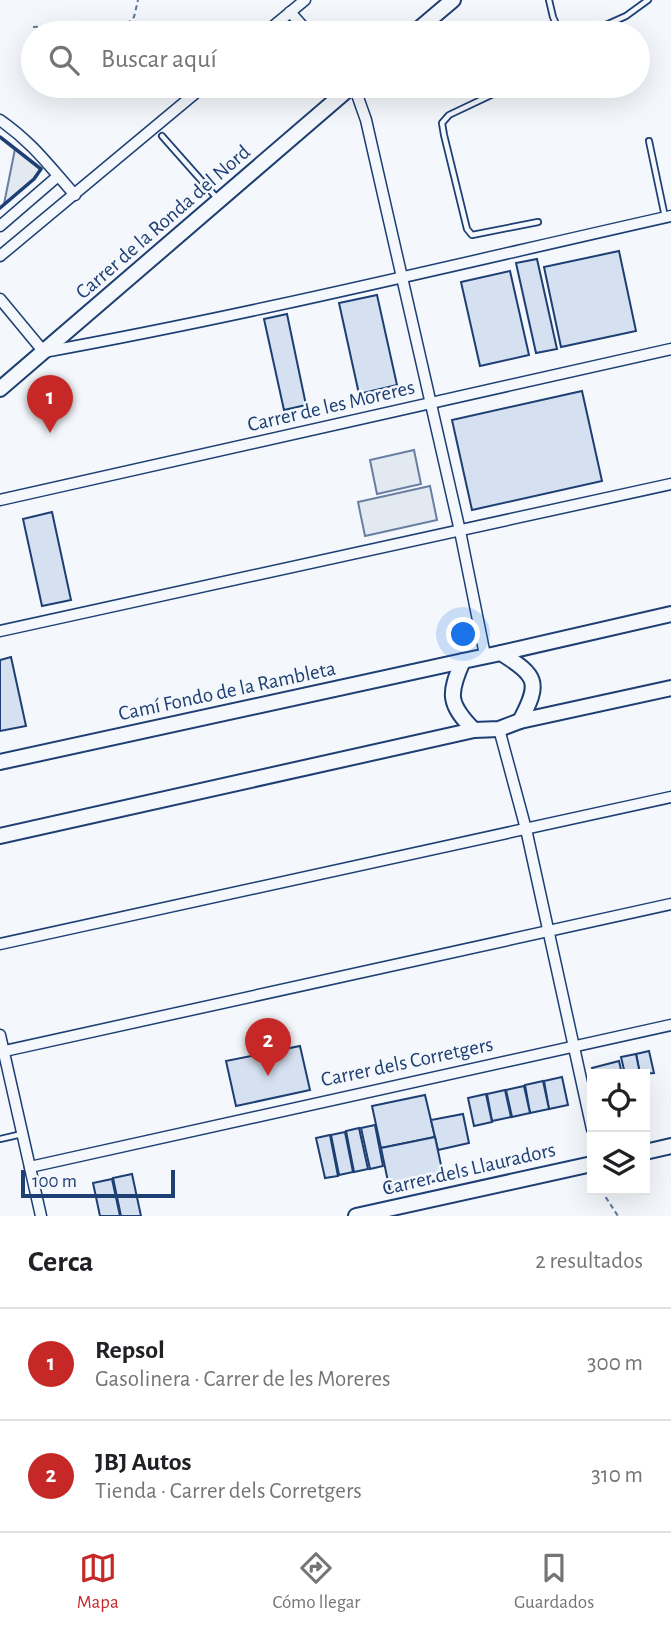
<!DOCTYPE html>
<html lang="es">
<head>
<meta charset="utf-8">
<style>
  body { margin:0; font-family:"Alegreya Sans",sans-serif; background:#f2f2f2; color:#202124 }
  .controls { position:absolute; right:21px; bottom:21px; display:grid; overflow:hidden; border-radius:0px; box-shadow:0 7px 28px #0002 }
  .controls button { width:63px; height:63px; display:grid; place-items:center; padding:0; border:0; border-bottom:2px solid #e0e0e0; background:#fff; color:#202124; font:35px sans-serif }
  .scale { position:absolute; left:21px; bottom:18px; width:154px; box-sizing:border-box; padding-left:7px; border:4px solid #1d3f73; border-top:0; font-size:19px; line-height:24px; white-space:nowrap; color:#1d3f73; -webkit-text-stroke:5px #f4f7fb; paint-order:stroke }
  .you { position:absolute; left:464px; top:635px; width:24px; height:24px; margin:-18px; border:5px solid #fff; border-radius:50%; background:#1a73e8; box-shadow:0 0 0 10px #1a73e833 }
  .badge { display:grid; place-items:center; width:46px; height:46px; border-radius:50%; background:#c62828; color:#fff; font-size:23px; font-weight:700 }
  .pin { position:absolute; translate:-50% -58px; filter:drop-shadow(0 2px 4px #0008) }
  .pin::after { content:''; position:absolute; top:37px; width:24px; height:21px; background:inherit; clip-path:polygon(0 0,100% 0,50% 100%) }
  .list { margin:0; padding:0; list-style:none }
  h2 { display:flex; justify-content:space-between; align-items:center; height:91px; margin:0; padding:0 28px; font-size:30px }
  h2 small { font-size:23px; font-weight:400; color:#757577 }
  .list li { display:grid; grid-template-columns:46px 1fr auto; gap:21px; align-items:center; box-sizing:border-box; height:112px; padding:0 28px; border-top:2px solid #e0e0e0 }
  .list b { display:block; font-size:26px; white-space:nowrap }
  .list p { margin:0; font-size:23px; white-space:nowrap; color:#757577 }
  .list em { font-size:23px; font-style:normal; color:#757577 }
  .icon { flex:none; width:38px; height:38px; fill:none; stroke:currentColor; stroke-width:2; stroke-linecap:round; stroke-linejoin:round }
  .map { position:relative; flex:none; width:671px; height:1216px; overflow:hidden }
  .search { position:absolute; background:#fff; box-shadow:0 7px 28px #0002; left:21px; right:21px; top:21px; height:77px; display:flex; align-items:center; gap:18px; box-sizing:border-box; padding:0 24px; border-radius:38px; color:#757577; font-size:26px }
  .sheet { height:315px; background:#fff }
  nav { display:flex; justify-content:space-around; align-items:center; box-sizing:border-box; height:98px; border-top:2px solid #e0e0e0; background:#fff; font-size:19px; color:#757577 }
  nav a { display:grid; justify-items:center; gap:4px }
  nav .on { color:#c62828 }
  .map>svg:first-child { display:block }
  .green { fill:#e3e9f0; stroke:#687fa3; stroke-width:2 }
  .building { fill:#d5e0f0; stroke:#1d3f73; stroke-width:2 }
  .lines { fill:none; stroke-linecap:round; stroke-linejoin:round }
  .lane-casing { stroke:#1d3f73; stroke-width:8 }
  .street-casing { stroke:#1d3f73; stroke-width:13 }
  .secondary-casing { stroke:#1d3f73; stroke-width:18 }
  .path { stroke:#5e769c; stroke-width:2; stroke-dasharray:5 3.5; stroke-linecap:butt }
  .lane { stroke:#f4f7fb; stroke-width:4.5 }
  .street { stroke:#f4f7fb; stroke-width:10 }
  .secondary { stroke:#f4f7fb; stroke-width:14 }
  .wall { stroke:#1d3f73; stroke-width:3.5 }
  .labels { text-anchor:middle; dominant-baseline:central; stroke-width:5; stroke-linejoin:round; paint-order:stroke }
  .street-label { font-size:21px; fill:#1d3f73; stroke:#f4f7fb }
</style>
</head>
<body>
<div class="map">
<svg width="671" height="1216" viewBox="0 0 671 1216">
  <rect width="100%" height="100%" fill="#f4f7fb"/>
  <g class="green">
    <path d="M15,149L41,169L33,180L4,204Z"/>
    <path d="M414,450L421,484L377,494L370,460Z"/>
    <path d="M430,486L437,520L365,536L358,502Z"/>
  </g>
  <g class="building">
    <path d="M619,251L636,331L561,347L544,267Z"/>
    <path d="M537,259L557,349L536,353L516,263Z"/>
    <path d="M510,271L529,355L480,366L461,282Z"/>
    <path d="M377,295L397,385L359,394L339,303Z"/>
    <path d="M287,314L306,405L284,410L264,319Z"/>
    <path d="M582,391L602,481L472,510L452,420Z"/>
    <path d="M52,512L71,600L42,606L23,519Z"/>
    <path d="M11,657L26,726L0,731V660Z"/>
    <path d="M300,1046L310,1090L236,1106L226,1061Z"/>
    <path d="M649,1051L654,1073L640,1074L636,1054Z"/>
    <path d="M636,1054L640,1074H625L621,1057Z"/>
    <path d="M619,1061L622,1074H594L592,1068Z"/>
    <path d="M562,1077L568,1105L549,1109L544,1081Z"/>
    <path d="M543,1081L549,1109L530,1113L525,1085Z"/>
    <path d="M524,1086L530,1113L512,1117L506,1090Z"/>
    <path d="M505,1090L511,1117L492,1121L487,1094Z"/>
    <path d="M486,1094L492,1122L474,1126L468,1098Z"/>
    <path d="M425,1095L435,1137L381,1148L372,1106Z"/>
    <path d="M463,1114L469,1143L438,1150L431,1120Z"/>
    <path d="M375,1125L383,1166L370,1169L361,1128Z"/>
    <path d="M359,1128L368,1169L354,1172L346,1131Z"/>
    <path d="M345,1132L353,1172L339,1175L331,1135Z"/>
    <path d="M330,1135L338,1176L325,1178L316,1138Z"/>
    <path d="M435,1137L444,1179L390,1191L381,1148Z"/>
    <path d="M132,1174L141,1216H121L113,1178Z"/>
    <path d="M112,1179L120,1216H100L93,1183Z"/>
  </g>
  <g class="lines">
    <g class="lane-casing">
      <g id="lane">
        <path d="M549,0L553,17L560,33"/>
        <path d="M588,33L626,16L648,0"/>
        <path d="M510,86L449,115L442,123L444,135L467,229L472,235L538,222"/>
        <path d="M162,136L216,197"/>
        <path d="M649,141L665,217"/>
        <path d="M0,1139L22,1134"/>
      </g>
    </g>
    <g class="street-casing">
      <g id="street">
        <path d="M290,12L309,33"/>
        <path d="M265,33L305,0"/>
        <path d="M354,86L366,120L460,531L485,655"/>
        <path d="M0,120C33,143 49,166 75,195"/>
        <path d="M0,226L58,176"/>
        <path d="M0,256L204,86"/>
        <path d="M0,299L44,352C254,314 462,263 671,216"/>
        <path d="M0,500L671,349"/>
        <path d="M0,631L671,484"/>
        <path d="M499,729L526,829L592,1129"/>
        <path d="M0,944L671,797"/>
        <path d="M0,1035L41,1216"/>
        <path d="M0,1052L671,904"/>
        <path d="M30,1167L671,1025"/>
      </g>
    </g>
    <g class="secondary-casing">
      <g id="secondary">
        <path d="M414,33L453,0"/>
        <path d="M0,389L352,86"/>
        <path d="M501,653C537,676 541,682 520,721L499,729L474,730C448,704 448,694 463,661Z"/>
        <path d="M501,653L671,614"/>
        <path d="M520,721L671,688"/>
        <path d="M0,762L463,661"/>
        <path d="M0,836L474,730"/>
        <path d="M645,1152L671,1146"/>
        <path d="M356,1216L592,1164"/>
      </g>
    </g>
    <g class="path">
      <path d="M33,27L128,23L134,17L138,0"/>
      <path d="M601,1190L618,1216"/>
    </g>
    <use href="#lane" class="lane"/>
    <use href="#street" class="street"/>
    <use href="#secondary" class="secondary"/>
    <path class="wall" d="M0,137L41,169L34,179L0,208"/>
  </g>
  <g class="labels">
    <g class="street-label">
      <text transform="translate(163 222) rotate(-41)">Carrer de la Ronda del Nord</text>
      <text transform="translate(331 406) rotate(-13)">Carrer de les Moreres</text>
      <text transform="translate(227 691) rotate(-12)">Camí Fondo de la Rambleta</text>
      <text transform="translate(407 1062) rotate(-12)">Carrer dels Corretgers</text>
      <text transform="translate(469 1169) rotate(-13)">Carrer dels Llauradors</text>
    </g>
  </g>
</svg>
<div class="controls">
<button><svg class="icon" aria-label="locate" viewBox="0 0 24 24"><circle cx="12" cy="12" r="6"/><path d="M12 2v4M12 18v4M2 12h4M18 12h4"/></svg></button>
<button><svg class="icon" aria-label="layers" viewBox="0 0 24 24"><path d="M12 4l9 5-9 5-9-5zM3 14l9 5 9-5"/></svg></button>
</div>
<div class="scale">100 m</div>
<div class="you"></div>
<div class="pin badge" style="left:50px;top:433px">1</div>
<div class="pin badge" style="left:268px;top:1076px">2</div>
<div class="search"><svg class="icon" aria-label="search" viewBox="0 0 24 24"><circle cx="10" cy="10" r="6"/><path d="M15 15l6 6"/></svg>Buscar aquí</div>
</div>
<section class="sheet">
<h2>Cerca<small>2 resultados</small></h2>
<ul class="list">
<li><span class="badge">1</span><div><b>Repsol</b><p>Gasolinera · Carrer de les Moreres</p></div><em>300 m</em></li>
<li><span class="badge">2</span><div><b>JBJ Autos</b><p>Tienda · Carrer dels Corretgers</p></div><em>310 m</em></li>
</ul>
</section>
<nav>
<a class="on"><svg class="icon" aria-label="map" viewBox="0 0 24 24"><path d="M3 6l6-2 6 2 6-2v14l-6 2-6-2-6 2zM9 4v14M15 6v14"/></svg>Mapa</a>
<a><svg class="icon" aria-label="directions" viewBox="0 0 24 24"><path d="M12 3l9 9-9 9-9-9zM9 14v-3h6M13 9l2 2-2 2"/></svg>Cómo llegar</a>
<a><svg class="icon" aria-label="saved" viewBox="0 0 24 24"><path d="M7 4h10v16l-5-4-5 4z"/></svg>Guardados</a>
</nav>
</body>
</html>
